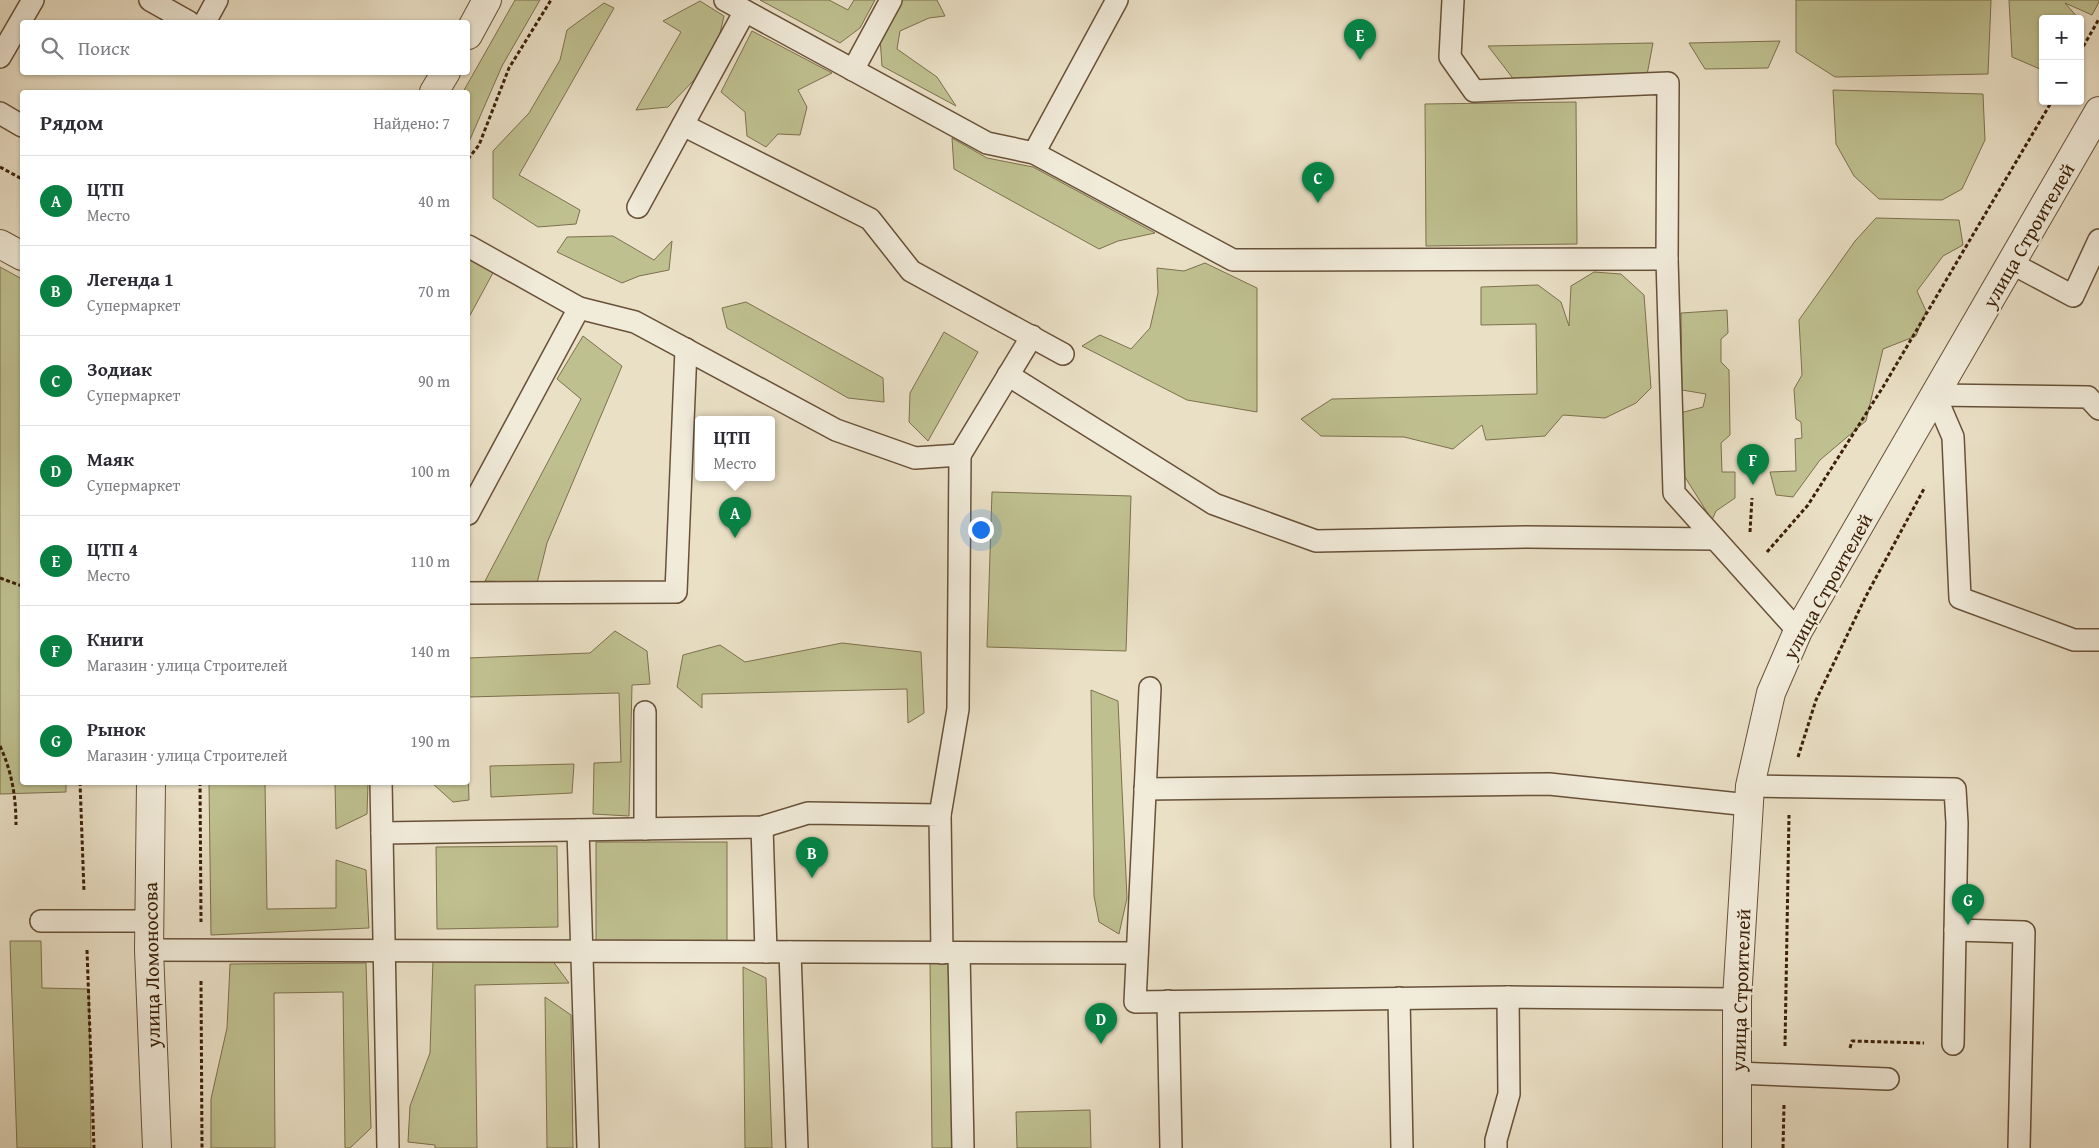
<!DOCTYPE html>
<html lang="ru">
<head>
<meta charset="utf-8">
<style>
  body { margin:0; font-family:"Gentium Book Plus",serif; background:#f7f7f7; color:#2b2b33 }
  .controls { position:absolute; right:15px; top:15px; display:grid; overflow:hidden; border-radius:5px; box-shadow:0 1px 4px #0004 }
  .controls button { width:45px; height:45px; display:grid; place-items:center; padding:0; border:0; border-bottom:1px solid #e1e1e2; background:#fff; color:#2b2b33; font:25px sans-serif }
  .you { position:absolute; left:980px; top:529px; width:18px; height:18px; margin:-12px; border:4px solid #fff; border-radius:50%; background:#1a73e8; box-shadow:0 0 0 8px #1a73e833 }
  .badge { display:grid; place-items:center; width:32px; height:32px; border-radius:50%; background:#0b8043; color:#fff; font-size:16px; font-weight:700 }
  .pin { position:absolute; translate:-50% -41px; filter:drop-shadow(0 1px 2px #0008) }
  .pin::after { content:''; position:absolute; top:26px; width:18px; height:15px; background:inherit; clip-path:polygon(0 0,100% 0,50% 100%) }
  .popup { position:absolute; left:695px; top:416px; width:80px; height:65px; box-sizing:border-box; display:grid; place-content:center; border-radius:5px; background:#fff; filter:drop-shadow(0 1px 4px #0005); font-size:16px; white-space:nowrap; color:#7c7c81 }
  .popup b { font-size:19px; color:#2b2b33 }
  .popup::after { content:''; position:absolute; left:50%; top:100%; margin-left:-10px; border:10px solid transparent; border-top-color:#fff }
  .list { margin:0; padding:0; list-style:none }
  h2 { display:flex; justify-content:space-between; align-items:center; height:65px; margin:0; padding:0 20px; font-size:21px }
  h2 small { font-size:16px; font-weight:400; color:#7c7c81 }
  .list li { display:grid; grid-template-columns:32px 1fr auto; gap:15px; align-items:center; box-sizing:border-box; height:90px; padding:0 20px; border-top:1px solid #e1e1e2 }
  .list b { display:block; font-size:19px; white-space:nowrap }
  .list p { margin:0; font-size:16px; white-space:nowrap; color:#7c7c81 }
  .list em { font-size:16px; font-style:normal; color:#7c7c81 }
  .icon { flex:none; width:28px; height:28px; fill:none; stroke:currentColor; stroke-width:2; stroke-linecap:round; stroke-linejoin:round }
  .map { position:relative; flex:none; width:2099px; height:1148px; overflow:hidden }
  .search { position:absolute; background:#fff; box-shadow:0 1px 4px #0004; left:20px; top:20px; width:450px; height:55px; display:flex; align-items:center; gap:12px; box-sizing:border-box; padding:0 18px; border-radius:5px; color:#7c7c81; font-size:19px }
  .panel { position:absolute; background:#fff; box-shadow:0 1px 4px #0004; left:20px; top:90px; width:450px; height:695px; border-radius:5px }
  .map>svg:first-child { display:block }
  .green { fill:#bfc090; stroke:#7e704c }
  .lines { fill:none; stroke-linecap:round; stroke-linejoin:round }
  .lane-casing { stroke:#685138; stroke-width:24 }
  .street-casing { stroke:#685138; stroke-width:30 }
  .path { stroke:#3c2108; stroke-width:3; stroke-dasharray:4 2.5; stroke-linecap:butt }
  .lane { stroke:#f1ebda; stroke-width:21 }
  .street { stroke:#f1ebda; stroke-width:28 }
  .labels { text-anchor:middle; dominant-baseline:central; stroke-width:4; stroke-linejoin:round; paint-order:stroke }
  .street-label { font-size:20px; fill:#3c2108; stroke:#f1ebda }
</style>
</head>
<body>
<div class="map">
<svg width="2099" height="1148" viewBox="0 0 2099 1148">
  <rect width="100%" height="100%" fill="#eae0c6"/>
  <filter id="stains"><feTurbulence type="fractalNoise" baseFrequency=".004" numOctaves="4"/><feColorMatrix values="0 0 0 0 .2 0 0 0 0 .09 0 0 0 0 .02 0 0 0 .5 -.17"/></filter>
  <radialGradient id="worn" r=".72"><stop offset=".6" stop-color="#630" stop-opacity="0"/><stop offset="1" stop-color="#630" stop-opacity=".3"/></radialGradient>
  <g class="green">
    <path d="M515,0H540L502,66L468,144V92H463Z"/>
    <path d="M760,0H829L848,10L854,0H875L860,28L840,43Z"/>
    <path d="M901,0H937L945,16L929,18L900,31L897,49L937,77L956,106L882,66L880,38Z"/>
    <path d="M1796,0H1991L1988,74L1835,77L1796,52Z"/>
    <path d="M2009,0H2099V2L2092,15L2065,3L2079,19H2043V66L2040,69L2012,57Z"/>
    <path d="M700,1L724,16L719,38L694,80L668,107L636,110L681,32L663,21Z"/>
    <path d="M604,3L614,8L519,175L580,210L576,224L538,227L493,198V151L529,113L560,60L567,30Z"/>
    <path d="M752,31L832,73L798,90L807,107L800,135L778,134L766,147L747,136L745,112L721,92Z"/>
    <path d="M1780,41L1768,68L1705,69L1689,43Z"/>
    <path d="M1653,43L1647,75L1515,81L1488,46Z"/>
    <path d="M1833,90L1983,94L1985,140L1962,189L1942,200L1879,199L1854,176L1836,144Z"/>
    <path d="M1576,102L1577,244L1426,246L1425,104Z"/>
    <path d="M952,138L987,158L1033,167L1155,233L1118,241L1099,249L954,169Z"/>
    <path d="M1876,218L1959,220L1963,245L1943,256L1917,291L1926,311L1916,336L1883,349L1866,421L1820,460L1793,497L1776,495L1770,472L1796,471L1795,439L1802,438L1801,422L1796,419L1794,389L1802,375L1799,320L1855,241Z"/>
    <path d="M613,236L654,260L672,241L669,270L639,276L622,283L557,252L567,237Z"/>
    <path d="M468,258L494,271L468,319Z"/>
    <path d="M1205,263L1257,288V412L1187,400L1082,346L1100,335L1131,349L1150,328L1158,293L1157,268L1184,271Z"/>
    <path d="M0,267L22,279V782L66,783V792L0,794Z"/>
    <path d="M1594,272L1621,274L1644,295L1651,388L1636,403L1605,418L1563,415L1545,436L1486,440L1482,425L1453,449L1404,437L1321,436L1301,419L1332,399L1537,394L1536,324L1481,325V287L1538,285L1561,302L1569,326L1571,286Z"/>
    <path d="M746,302L883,378L884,402L848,398L727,328L722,308Z"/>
    <path d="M1727,310L1728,333L1721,339V362L1729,370L1730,435L1721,443L1722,472H1735V498L1716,511L1712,520L1683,474L1680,413L1703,407L1706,394L1682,390L1681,313Z"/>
    <path d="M944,332L978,352L928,441L909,422L910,393Z"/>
    <path d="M583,336L622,366L547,543L537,583L485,581L581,399L557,379Z"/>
    <path d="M992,492L1131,496L1126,651L987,647Z"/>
    <path d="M615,631L647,651L650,684L632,685L629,816L593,814L594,763L621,762L619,693L468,697V658L590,653Z"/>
    <path d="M842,643L921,652L924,713L908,723L907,689L702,694V708L677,687L683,655L720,645L745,662Z"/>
    <path d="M1091,690L1118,701L1127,898L1119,934L1099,922L1094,896Z"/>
    <path d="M574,764L572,793L491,797L490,766Z"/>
    <path d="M468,766L469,800L453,802L432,783L468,782Z"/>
    <path d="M209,783H265L267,909L336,908V860L366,870L369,928L211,935Z"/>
    <path d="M335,783H368L367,814L336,829Z"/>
    <rect x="596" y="842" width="131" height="99"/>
    <path d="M557,846L558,927L437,929L436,847Z"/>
    <path d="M10,941H41L42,988L89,989L91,1148H17Z"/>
    <path d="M433,959L552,960L569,983L475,985L477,1148H435V1145L408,1142L410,1106L430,1053Z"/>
    <path d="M930,961L948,963L954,1148H932Z"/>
    <path d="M366,963L371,1128L350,1148H345L343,992L274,993L275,1148H211V1099L227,1028L230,964Z"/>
    <path d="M743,967L766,978L772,1148H745Z"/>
    <path d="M545,997L571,1015L573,1148H547Z"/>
    <path d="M1090,1110L1091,1148H1017L1016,1112Z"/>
  </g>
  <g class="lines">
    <g class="lane-casing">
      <g id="lane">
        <path d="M150,0L189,22"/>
        <path d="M725,0L987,143L1034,153L1233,260L1667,259"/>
        <path d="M1453,0L1450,57L1474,91L1668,83L1667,259L1674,493L1798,631"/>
        <path d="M205,22L217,0"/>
        <path d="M0,57L33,0"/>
        <path d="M853,70L891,0"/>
        <path d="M0,113L22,126"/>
        <path d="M683,125L870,219L911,271L1063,354"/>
        <path d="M1034,153L1117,0"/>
        <path d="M638,207L745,11"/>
        <path d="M468,246L579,308L468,514"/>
        <path d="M2011,263L2073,296L2099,240"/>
        <path d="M579,308L635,322L836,430L915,458L960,455L1032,336"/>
        <path d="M1008,375L1214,504L1316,541L1527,537L1715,539"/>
        <path d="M2099,409L2088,397L1935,395L1953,437L1960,598L2074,640H2099"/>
        <path d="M468,593L676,592L686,349"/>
        <path d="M1150,688L1135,1002L1508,997L1737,999"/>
        <path d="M645,712V829"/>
        <path d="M381,782L388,1148"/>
        <path d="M1750,786L1955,789L1957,823L1953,1044"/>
        <path d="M1145,789L1549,784L1749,805"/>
        <path d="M940,815L958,709L960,455"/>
        <path d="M762,827L766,952"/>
        <path d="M578,830L588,1148"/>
        <path d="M382,833L762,827L808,813L940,815L942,953"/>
        <path d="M41,921H149"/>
        <path d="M1955,930L2024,932L2019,1148"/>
        <path d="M149,950L1137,953"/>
        <path d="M790,952L797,1148"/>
        <path d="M959,953L963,1148"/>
        <path d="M1399,998L1402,1148"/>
        <path d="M1168,1001L1171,1148"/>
        <path d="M1737,1073L1888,1079"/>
        <path d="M1496,1148V1140L1509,1094L1508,997"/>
      </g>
    </g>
    <g class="street-casing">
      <g id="street">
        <path d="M468,35L487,0"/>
        <path d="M434,92L446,72"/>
        <path d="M0,244L22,256"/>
        <path d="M151,782L149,950L157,1148"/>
        <path d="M1737,1148V999L1750,786L1771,693L1798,631L2099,111"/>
      </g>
    </g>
    <g class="path">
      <path d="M2080,52L2099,19"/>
      <path d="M468,159L479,145L509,68L551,0"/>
      <path d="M0,167L22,179"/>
      <path d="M1750,532L1752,498"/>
      <path d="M1767,552L1808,505L1883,387L2052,101"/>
      <path d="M0,578L22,586"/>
      <path d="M0,746C12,772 16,797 16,825"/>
      <path d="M1798,757L1816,700L1866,596L1925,487"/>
      <path d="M80,782L84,892"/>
      <path d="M200,782L201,922"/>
      <path d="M87,950L94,1148"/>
      <path d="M201,981L202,1148"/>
      <path d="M1785,1046L1789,815"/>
      <path d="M1850,1048L1852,1041L1924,1043"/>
      <path d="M1783,1148L1784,1105"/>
    </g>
    <use href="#lane" class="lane"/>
    <use href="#street" class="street"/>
  </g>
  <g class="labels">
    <g class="street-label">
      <text transform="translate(2028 235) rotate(-60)">улица Строителей</text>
      <text transform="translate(1827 586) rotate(-61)">улица Строителей</text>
      <text transform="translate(151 965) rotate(-91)">улица Ломоносова</text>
      <text transform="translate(1740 990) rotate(-88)">улица Строителей</text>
    </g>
  </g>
  <rect width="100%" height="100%" filter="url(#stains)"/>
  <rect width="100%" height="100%" fill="url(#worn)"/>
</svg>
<div class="controls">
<button>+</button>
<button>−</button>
</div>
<div class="you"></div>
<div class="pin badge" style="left:735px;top:538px">A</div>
<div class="popup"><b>ЦТП</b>Место</div>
<div class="pin badge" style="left:812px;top:878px">B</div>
<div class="pin badge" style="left:1318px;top:203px">C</div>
<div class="pin badge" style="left:1101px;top:1044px">D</div>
<div class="pin badge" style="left:1360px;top:60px">E</div>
<div class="pin badge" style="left:1753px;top:485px">F</div>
<div class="pin badge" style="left:1968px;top:925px">G</div>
<div class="search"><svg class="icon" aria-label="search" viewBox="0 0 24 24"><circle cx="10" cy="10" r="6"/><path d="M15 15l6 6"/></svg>Поиск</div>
<section class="panel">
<h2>Рядом<small>Найдено: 7</small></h2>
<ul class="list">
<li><span class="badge">A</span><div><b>ЦТП</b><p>Место</p></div><em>40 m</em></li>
<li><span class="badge">B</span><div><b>Легенда 1</b><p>Супермаркет</p></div><em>70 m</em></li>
<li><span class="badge">C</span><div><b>Зодиак</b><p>Супермаркет</p></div><em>90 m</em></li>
<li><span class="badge">D</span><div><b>Маяк</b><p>Супермаркет</p></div><em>100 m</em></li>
<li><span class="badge">E</span><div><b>ЦТП 4</b><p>Место</p></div><em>110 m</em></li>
<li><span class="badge">F</span><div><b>Книги</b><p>Магазин · улица Строителей</p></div><em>140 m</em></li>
<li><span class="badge">G</span><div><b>Рынок</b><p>Магазин · улица Строителей</p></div><em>190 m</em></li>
</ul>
</section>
</div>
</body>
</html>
